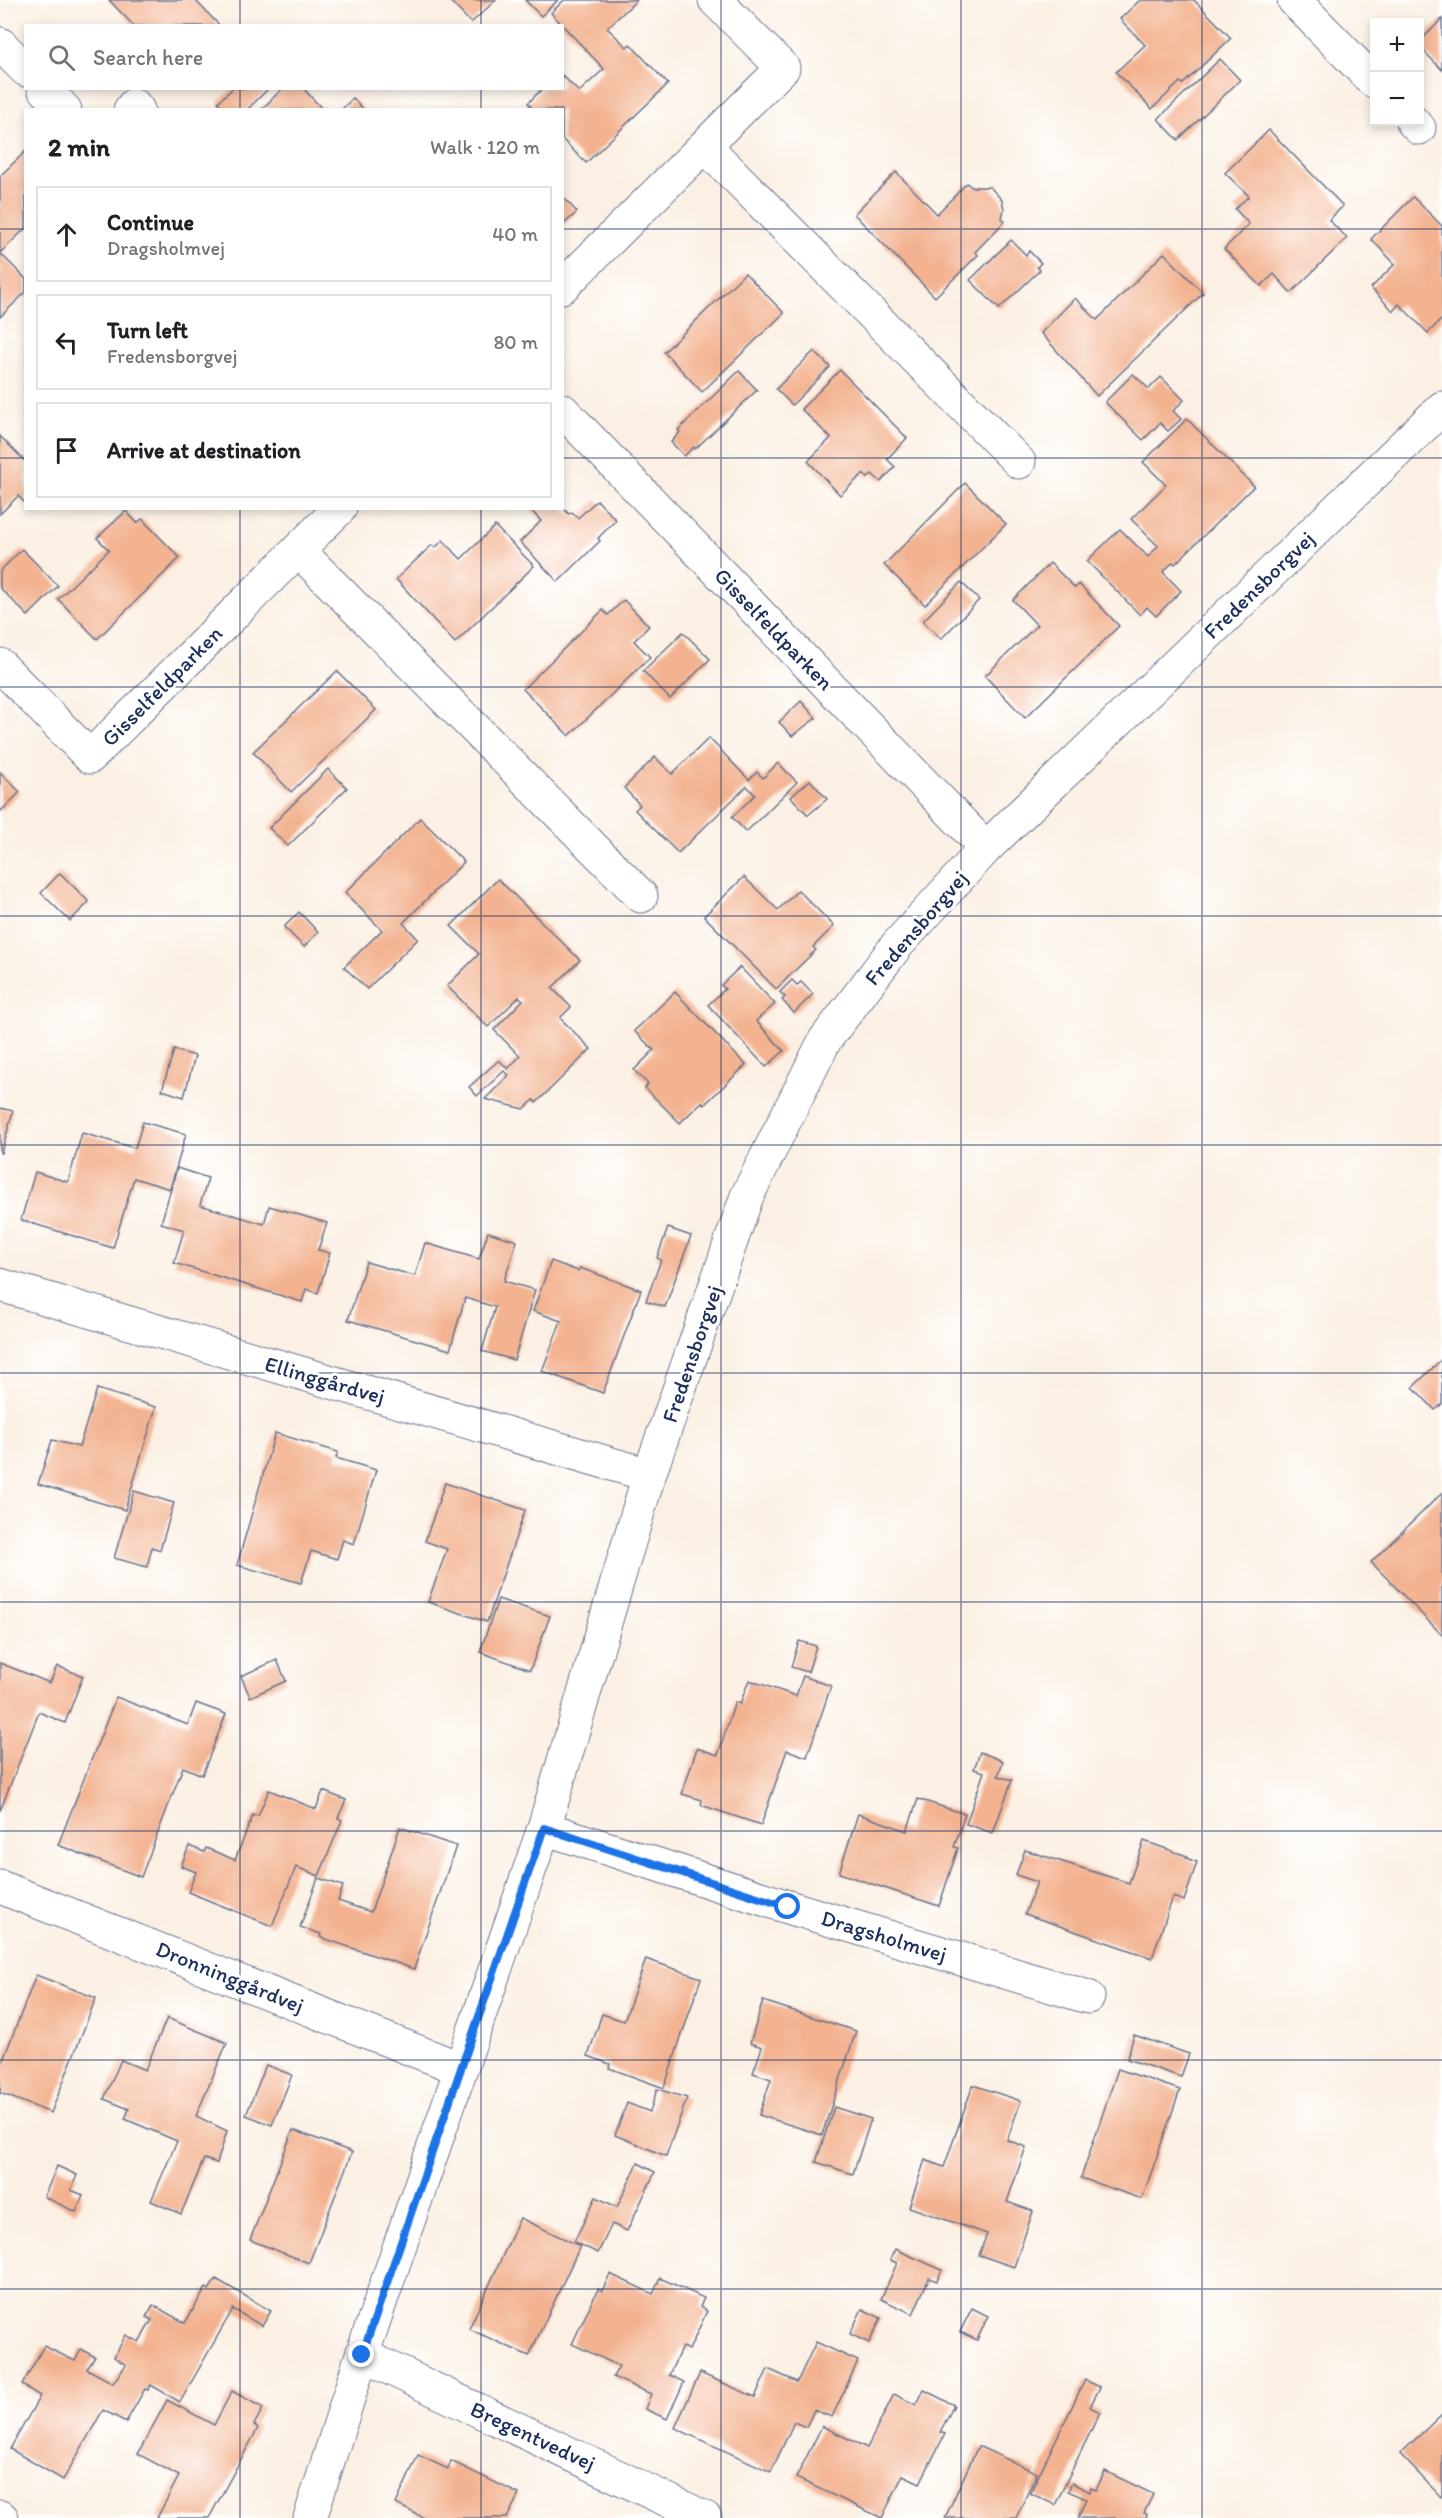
<!DOCTYPE html>
<html lang="en">
<head>
<meta charset="utf-8">
<style>
  body { margin:0; font-family:Itim,sans-serif; background:#f6f6f6; color:#202124 }
  .controls { position:absolute; right:18px; top:18px; display:grid; overflow:hidden; border-radius:0px; box-shadow:0 3px 9px #0003 }
  .controls button { width:54px; height:54px; display:grid; place-items:center; padding:0; border:0; border-bottom:2px solid #e0e0e0; background:#fff; color:#202124; font:30px sans-serif }
  .stop { position:absolute; width:18px; height:18px; margin:-14px; border:4px solid #1a73e8; border-radius:50%; background:#fff }
  .stop.end { background:#1a73e8; border-color:#fff; box-shadow:0 2px 6px #0008 }
  .list { margin:0; padding:0; list-style:none }
  h2 { display:flex; justify-content:space-between; align-items:center; height:78px; margin:0; padding:0 24px; font-size:26px }
  h2 small { font-size:20px; font-weight:400; color:#757577 }
  .list li { display:grid; grid-template-columns:39px 1fr auto; gap:18px; align-items:center; box-sizing:border-box; height:96px; margin:0 12px 12px; padding:0 12px; border:2px solid #e0e0e0; border-radius:0px }
  .list b { display:block; font-size:22px; white-space:nowrap }
  .list p { margin:0; font-size:20px; white-space:nowrap; color:#757577 }
  .list em { font-size:20px; font-style:normal; color:#757577 }
  .icon { flex:none; width:33px; height:33px; fill:none; stroke:currentColor; stroke-width:2; stroke-linecap:round; stroke-linejoin:round }
  .map { position:relative; flex:none; width:1442px; height:2518px; overflow:hidden }
  .search { position:absolute; background:#fff; box-shadow:0 3px 9px #0003; left:24px; top:24px; width:540px; height:66px; display:flex; align-items:center; gap:15px; box-sizing:border-box; padding:0 21px; border-radius:0px; color:#757577; font-size:22px }
  .panel { position:absolute; background:#fff; box-shadow:0 3px 9px #0003; left:24px; top:108px; width:540px; height:402px; border-radius:0px }
  .map>svg:first-child { display:block }
  .building { fill:#f3b290 }
  .lines { fill:none; stroke-linecap:round; stroke-linejoin:round }
  .street-casing { stroke:#69738d; stroke-width:35 }
  .street { stroke:#fff; stroke-width:33 }
  .route { stroke:#1a73e8; stroke-width:8 }
  .grid { fill:none; stroke:#1b2f5e; stroke-width:1.5; stroke-opacity:0.55 }
  .labels { text-anchor:middle; dominant-baseline:central; stroke-width:6; stroke-linejoin:round; paint-order:stroke }
  .street-label { font-size:22px; fill:#1b2f5e; stroke:#fff }
</style>
</head>
<body>
<div class="map">
<svg width="1442" height="2518" viewBox="0 0 1442 2518">
  <rect width="100%" height="100%" fill="#fff"/>
  <filter id="ink" filterUnits="userSpaceOnUse"><feTurbulence type="fractalNoise" baseFrequency=".0167" numOctaves="2"/><feDisplacementMap in="SourceGraphic" scale="12" xChannelSelector="R" yChannelSelector="G"/><feConvolveMatrix kernelMatrix="1 2 1 2 8 2 1 2 1" color-interpolation-filters="sRGB"/></filter>
  <filter id="wash" filterUnits="userSpaceOnUse"><feTurbulence type="fractalNoise" baseFrequency=".008" numOctaves="4" result="noise"/><feDisplacementMap in="SourceGraphic" scale="24" xChannelSelector="R" yChannelSelector="G"/><feGaussianBlur stdDeviation="1.35" result="paint"/><feColorMatrix in="noise" values="0 0 0 0 0 0 0 0 0 0 0 0 0 0 0 0 0 1.4 0 .05"/><feComposite in="paint" operator="in"/></filter>
  <g filter="url(#wash)">
    <rect width="100%" height="100%" fill="#fbf0e3"/>
    <g id="blocks">
      <g class="building">
        <path d="M109,0H195L220,26H134Z"/>
        <path d="M449,0H496L471,23Z"/>
        <path d="M525,0H558L541,16Z"/>
        <path d="M564,0H637L607,28L627,47L630,44L668,84L586,163L562,139V110H534L528,103L543,88H562V75L579,92L604,69L551,13Z"/>
        <path d="M1140,0H1194L1231,38L1183,84L1180,82L1152,109L1116,72L1145,45L1120,19Z"/>
        <path d="M1442,19V70L1420,47V41Z"/>
        <path d="M1220,59L1240,80L1178,140L1158,119Z"/>
        <path d="M233,88H269L247,110H225L218,102Z"/>
        <path d="M283,88H303L323,110H261Z"/>
        <path d="M353,98L364,110H341Z"/>
        <path d="M1269,130L1343,206L1329,220L1347,238L1291,293L1274,274L1261,286L1224,249L1249,224L1235,209L1249,196L1225,173Z"/>
        <path d="M26,151V228L0,253L26,279V292L0,317V176Z"/>
        <path d="M896,172L937,214L967,183L971,187H990L1002,200L1004,209L1002,218L1005,221L975,252L978,255L935,297L854,214Z"/>
        <path d="M562,196L577,212L562,226Z"/>
        <path d="M1413,197L1442,226V319L1428,333L1399,304L1393,311L1371,288L1395,264L1371,239Z"/>
        <path d="M1011,240L1026,255L1029,251L1041,263L1037,267L1040,270L999,309L970,280Z"/>
        <path d="M1164,253L1203,293L1097,396L1041,333L1075,298L1097,320Z"/>
        <path d="M745,273L784,313L702,392L664,352Z"/>
        <path d="M814,351L830,367L792,405L776,389Z"/>
        <path d="M840,370L907,438L887,459L895,467L881,482L872,474L868,478L863,474L840,495L808,461L831,438L801,409Z"/>
        <path d="M739,371L757,390L695,449L694,447L684,456L671,442L680,432L678,430Z"/>
        <path d="M1133,374L1149,389L1161,377L1184,400L1173,411L1181,419L1168,431L1160,423L1143,440L1105,402Z"/>
        <path d="M1187,419L1254,486L1175,564L1173,562L1163,572L1181,591L1156,616L1147,607L1140,615L1087,561L1120,529L1148,557L1158,546L1131,519L1166,485L1143,462Z"/>
        <path d="M0,436L26,462V504L18,496L0,514Z"/>
        <path d="M965,483L1006,524L925,605L884,565Z"/>
        <path d="M597,500L616,520L598,538L600,541L558,582L520,542L541,521L529,508H563L569,514L572,512L578,518Z"/>
        <path d="M126,511L137,523L142,519L180,558L97,639L58,599L109,550L97,538Z"/>
        <path d="M495,526L534,566L455,643L396,579L432,545L435,548L443,540L461,559Z"/>
        <path d="M22,549L58,586L28,616L0,588V571Z"/>
        <path d="M1050,563L1075,588L1079,584L1119,626L1025,718L985,676L1037,625L1013,600Z"/>
        <path d="M961,582L979,600L941,639L923,621Z"/>
        <path d="M624,600L649,626L634,641L650,657L569,736L523,689L603,610L608,615Z"/>
        <path d="M683,632L710,659L670,699L643,671Z"/>
        <path d="M337,671L376,710L291,792L253,752Z"/>
        <path d="M801,701L816,718L792,736L779,722Z"/>
        <path d="M709,738L749,780L757,772L763,778L778,763L797,782L746,832L732,817L755,795L747,786L678,853L635,810L640,805L624,788L655,757L672,774Z"/>
        <path d="M328,769L347,788L288,846L269,828Z"/>
        <path d="M0,772L20,792L0,812Z"/>
        <path d="M810,780L827,799L808,815L791,797Z"/>
        <path d="M420,818L464,862L403,923L418,939L367,989L344,967L382,930L345,893Z"/>
        <path d="M60,873L89,902L70,921L41,893Z"/>
        <path d="M744,877L778,910L798,890L834,926L813,947L816,950L776,989L704,916Z"/>
        <path d="M498,879L580,960L552,988L571,1007L560,1018L591,1049L536,1103L534,1100L524,1109L485,1099L509,1075L504,1071L477,1096L469,1087L499,1060L508,1069L520,1056L494,1030L523,1000L519,997L488,1027L447,986L479,954L451,926Z"/>
        <path d="M299,912L318,932L304,947L284,927Z"/>
        <path d="M740,967L775,1004L756,1021L784,1051L766,1067L708,1005L725,989L721,985Z"/>
        <path d="M792,980L797,985L801,982L813,994L794,1013L782,1000L785,997L780,992Z"/>
        <path d="M675,992L746,1065L704,1105L702,1102L680,1123L645,1088L648,1084L634,1070L654,1050L634,1031Z"/>
        <path d="M174,1050L195,1056L184,1097L162,1090Z"/>
        <path d="M0,1108L13,1111L1,1153H0Z"/>
        <path d="M143,1122L186,1134L170,1189L134,1178L113,1248L21,1220L35,1172L68,1182L82,1133L135,1148Z"/>
        <path d="M177,1168L208,1178L200,1205L264,1224L269,1206L327,1223L318,1250L330,1253L318,1293L306,1289L302,1302L174,1263L184,1230L161,1223Z"/>
        <path d="M668,1228L691,1236L665,1307L646,1301L661,1260L657,1258Z"/>
        <path d="M488,1232L517,1241L504,1281L535,1290L514,1360L482,1351L495,1307L465,1298L450,1350L348,1320L366,1262L415,1276L425,1243L479,1259Z"/>
        <path d="M551,1261L578,1271L580,1268L641,1290L603,1393L542,1371L561,1321L533,1311Z"/>
        <path d="M1442,1359V1404L1435,1410L1413,1387Z"/>
        <path d="M97,1389L156,1407L125,1510L38,1484L52,1440L79,1447Z"/>
        <path d="M275,1433L338,1452L336,1458L376,1470L354,1544L343,1540L337,1559L311,1551L301,1583L237,1565Z"/>
        <path d="M445,1483L525,1510L487,1622L428,1602L447,1549L425,1541Z"/>
        <path d="M134,1491L174,1503L160,1550L152,1547L147,1567L114,1558Z"/>
        <path d="M1442,1493V1635L1371,1562Z"/>
        <path d="M498,1599L550,1616L530,1670L480,1652Z"/>
        <path d="M799,1641L816,1646L808,1672L791,1667Z"/>
        <path d="M277,1660L286,1681L250,1697L241,1676Z"/>
        <path d="M0,1663L50,1683L57,1666L83,1676L65,1723L39,1712L0,1811Z"/>
        <path d="M803,1676L831,1686L807,1757L787,1750L761,1825L701,1805L702,1800L682,1794L697,1748L718,1755L735,1702L740,1704L749,1680L796,1696Z"/>
        <path d="M116,1697L188,1725L196,1703L226,1714L202,1775L183,1767L141,1877L58,1845Z"/>
        <path d="M980,1752L1003,1761L998,1776L1012,1780L993,1833L966,1824L984,1772L974,1769Z"/>
        <path d="M269,1790L316,1809L323,1791L346,1800L338,1818L342,1820L319,1876L296,1867L272,1926L188,1892L196,1872L181,1866L189,1846L204,1852L206,1848L235,1860L253,1815L258,1816Z"/>
        <path d="M918,1799L965,1814L954,1847L958,1848L939,1906L839,1873L858,1814L907,1831Z"/>
        <path d="M400,1827L456,1846L414,1969L320,1937L321,1934L300,1927L318,1878L343,1886L338,1901L371,1912Z"/>
        <path d="M1144,1841L1187,1856L1186,1858L1197,1862L1184,1901L1173,1897L1152,1958L1025,1914L1037,1882L1016,1875L1025,1850L1129,1883Z"/>
        <path d="M646,1959L701,1978L664,2088L609,2068L610,2064L588,2056L602,2014L624,2021Z"/>
        <path d="M36,1975L96,1998L51,2113L0,2093V2068Z"/>
        <path d="M763,2001L856,2031L822,2135L759,2115L771,2079L753,2073L762,2047L750,2043Z"/>
        <path d="M167,2018L227,2043L196,2116L227,2131L217,2163L204,2159L181,2214L151,2201L177,2141L125,2119L129,2109L104,2099L121,2060L145,2070Z"/>
        <path d="M1134,2035L1189,2054L1181,2077L1127,2059Z"/>
        <path d="M266,2065L292,2075L272,2125L246,2115Z"/>
        <path d="M1118,2069L1180,2090L1142,2199L1081,2178Z"/>
        <path d="M973,2085L1021,2101L1007,2140L1026,2147L1007,2202L1033,2211L1014,2267L979,2255L987,2234L909,2207L925,2160L944,2167Z"/>
        <path d="M657,2089L687,2098L666,2156L615,2135L627,2103L650,2112Z"/>
        <path d="M834,2107L871,2119L853,2174L816,2162Z"/>
        <path d="M293,2130L352,2152L309,2263L250,2240Z"/>
        <path d="M638,2163L655,2172L627,2231L612,2224L598,2253L574,2242L596,2197L617,2207Z"/>
        <path d="M57,2166L77,2175L71,2190L83,2195L76,2212L44,2197Z"/>
        <path d="M520,2218L580,2246L529,2356L469,2329Z"/>
        <path d="M895,2249L942,2270L937,2281L929,2278L913,2314L881,2299L897,2263L890,2260Z"/>
        <path d="M610,2274L653,2294L660,2278L704,2298L700,2307L707,2311L689,2350L682,2347L669,2375L684,2382L667,2419L645,2409L651,2394L613,2377L619,2366L572,2344L598,2289L602,2291Z"/>
        <path d="M216,2279L271,2311L262,2326L233,2309L180,2402L151,2385L148,2390L145,2389L126,2422L103,2410L63,2480L10,2449L40,2396L22,2385L44,2346L75,2361L81,2349L95,2357L87,2369L113,2383L126,2365L114,2357L126,2335L139,2342L152,2320L146,2317L153,2305L185,2323L206,2288L209,2290Z"/>
        <path d="M972,2308L988,2316L977,2340L960,2332Z"/>
        <path d="M862,2309L881,2318L869,2343L850,2334Z"/>
        <path d="M816,2342L858,2361L832,2417L814,2410L806,2427L794,2422L771,2472L675,2428L700,2373L755,2397L768,2369L797,2382Z"/>
        <path d="M1085,2380L1100,2387L1090,2407L1100,2412L1055,2505L1030,2493Z"/>
        <path d="M924,2390L954,2405L940,2432L945,2434L920,2483L903,2475L882,2518L796,2478L822,2426L867,2448L894,2394L916,2405Z"/>
        <path d="M232,2391L263,2408L254,2425L258,2428L209,2518H157L179,2476L138,2454L167,2400L214,2425Z"/>
        <path d="M1442,2414V2496L1441,2497L1400,2454Z"/>
        <path d="M978,2446L1037,2473L1016,2518H945Z"/>
        <path d="M418,2455L448,2469L451,2461L519,2494L507,2518H424L396,2504Z"/>
        <path d="M1105,2471L1153,2494L1144,2513L1147,2514L1146,2518H1078L1086,2499L1068,2491L1072,2483L1090,2492L1091,2488L1096,2490Z"/>
      </g>
    </g>
  </g>
  <g filter="url(#ink)">
    <use href="#blocks" fill-opacity="0" stroke="#69738d" stroke-width="1.5"/>
    <g class="lines">
      <g class="street-casing">
        <g id="street">
          <path d="M1294,0L1374,82"/>
          <path d="M0,44L26,70"/>
          <path d="M44,88L65,110"/>
          <path d="M130,110L134,105L138,110"/>
          <path d="M1413,122L1419,128"/>
          <path d="M705,146L1019,462"/>
          <path d="M562,287L783,68L715,0"/>
          <path d="M562,410L986,848"/>
          <path d="M298,550L641,896"/>
          <path d="M0,665L90,757L340,508"/>
          <path d="M0,1285L649,1475"/>
          <path d="M544,1828L788,1907L1088,1997"/>
          <path d="M0,1887L459,2068"/>
          <path d="M362,2355L705,2518"/>
          <path d="M0,2517L2,2518"/>
          <path d="M310,2518L362,2355L544,1828L649,1475L747,1196L825,1040L897,945L986,848L1442,408"/>
        </g>
      </g>
      <use href="#street" class="street"/>
    </g>
  </g>
  <g class="lines" filter="url(#ink)">
    <path class="route" d="M362,2355L544,1828L788,1907"/>
  </g>
  <path class="grid" d="M240,0V26M481,0V26M721,0V2518M961,0V2518M1202,0V2518M240,88V110M481,88V110M0,229H26M562,229H1442M0,458H26M562,458H1442M240,508V2518M481,508V2518M0,687H1442M0,916H1442M0,1145H1442M0,1373H1442M0,1602H1442M0,1831H1442M0,2060H1442M0,2289H1442"/>
  <g class="labels">
    <g class="street-label">
      <text transform="translate(1259 585) rotate(-44)">Fredensborgvej</text>
      <text transform="translate(774 629) rotate(46)">Gisselfeldparken</text>
      <text transform="translate(162 686) rotate(-45)">Gisselfeldparken</text>
      <text transform="translate(916 928) rotate(-49)">Fredensborgvej</text>
      <text transform="translate(692 1354) rotate(-71)">Fredensborgvej</text>
      <text transform="translate(325 1380) rotate(16)">Ellinggårdvej</text>
      <text transform="translate(884 1936) rotate(17)">Dragsholmvej</text>
      <text transform="translate(230 1977) rotate(22)">Dronninggårdvej</text>
      <text transform="translate(533 2436) rotate(25)">Bregentvedvej</text>
    </g>
  </g>
</svg>
<div class="controls">
<button>+</button>
<button>−</button>
</div>
<div class="stop" style="left:788px;top:1907px"></div>
<div class="stop end" style="left:362px;top:2355px"></div>
<div class="search"><svg class="icon" aria-label="search" viewBox="0 0 24 24"><circle cx="10" cy="10" r="6"/><path d="M15 15l6 6"/></svg>Search here</div>
<section class="panel">
<h2>2 min<small>Walk · 120 m</small></h2>
<ul class="list">
<li><svg class="icon" aria-label="ahead" viewBox="0 0 24 24"><path d="M12 20V5M6 11l6-6 6 6"/></svg><div><b>Continue</b><p>Dragsholmvej</p></div><em>40 m</em></li>
<li><svg class="icon" aria-label="left" viewBox="0 0 24 24"><path d="M17 20v-9H6M10 6l-5 5 5 5"/></svg><div><b>Turn left</b><p>Fredensborgvej</p></div><em>80 m</em></li>
<li><svg class="icon" aria-label="arrive" viewBox="0 0 24 24"><path d="M6 21V4h12l-3 4 3 4H6"/></svg><div><b>Arrive at destination</b></div></li>
</ul>
</section>
</div>
</body>
</html>
